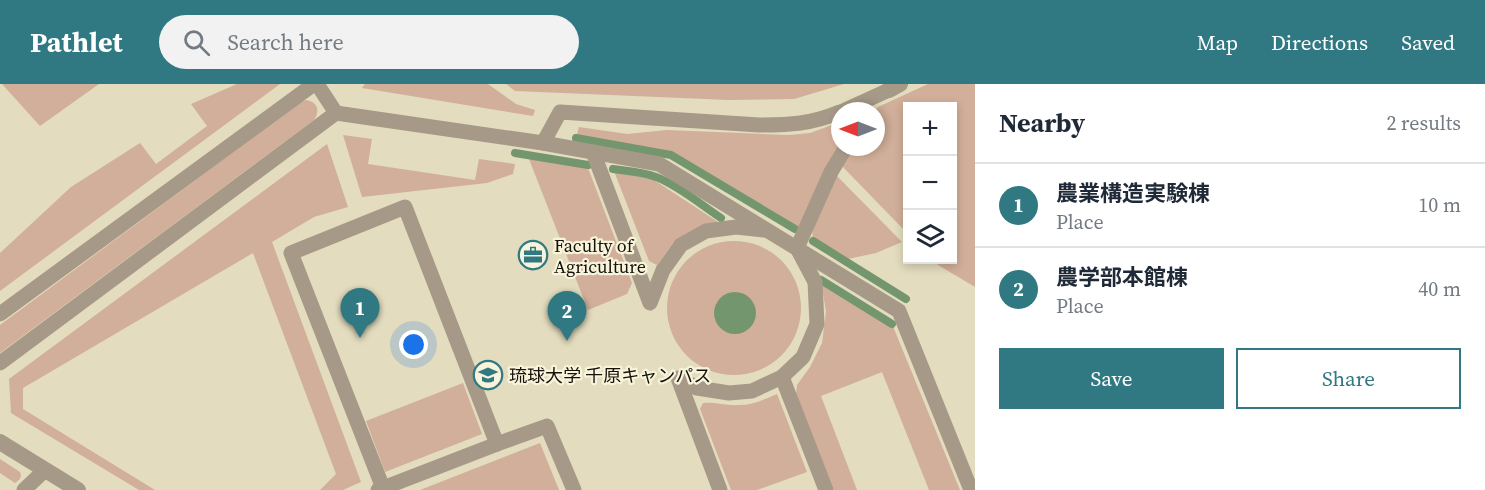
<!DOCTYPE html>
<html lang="en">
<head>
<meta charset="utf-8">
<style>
  body { margin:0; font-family:"Source Serif 4","Noto Sans JP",serif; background:#f2f2f3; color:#1f2937 }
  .controls { position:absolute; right:18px; top:18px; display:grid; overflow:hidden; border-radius:0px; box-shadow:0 3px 9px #0003 }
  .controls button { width:54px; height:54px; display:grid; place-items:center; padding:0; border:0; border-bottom:2px solid #e0e1e3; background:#fff; color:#1f2937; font:30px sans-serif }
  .compass { position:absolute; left:831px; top:18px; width:54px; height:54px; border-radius:50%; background:#fff; box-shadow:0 3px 9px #0003; rotate:270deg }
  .you { position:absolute; left:414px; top:261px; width:21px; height:21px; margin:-15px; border:4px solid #fff; border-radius:50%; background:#1a73e8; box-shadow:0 0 0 9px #1a73e833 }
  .badge { display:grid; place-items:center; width:39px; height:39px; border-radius:50%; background:#317982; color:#fff; font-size:20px; font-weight:700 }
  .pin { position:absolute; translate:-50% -50px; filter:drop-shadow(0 2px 3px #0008) }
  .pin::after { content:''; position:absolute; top:32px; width:21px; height:18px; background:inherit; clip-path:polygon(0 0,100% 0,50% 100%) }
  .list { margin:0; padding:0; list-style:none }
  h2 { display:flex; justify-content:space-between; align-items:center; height:78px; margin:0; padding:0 24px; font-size:26px }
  h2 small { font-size:20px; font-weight:400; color:#747a83 }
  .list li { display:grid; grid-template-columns:39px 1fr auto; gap:18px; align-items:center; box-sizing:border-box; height:84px; padding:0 24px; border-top:2px solid #e0e1e3 }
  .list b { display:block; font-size:22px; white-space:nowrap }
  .list p { margin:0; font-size:20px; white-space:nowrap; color:#747a83 }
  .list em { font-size:20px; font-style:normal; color:#747a83 }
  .actions { display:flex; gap:12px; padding:18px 24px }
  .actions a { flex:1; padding:14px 0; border:2px solid #317982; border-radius:0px; text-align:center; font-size:21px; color:#317982 }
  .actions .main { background:#317982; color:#fff }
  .icon { flex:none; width:33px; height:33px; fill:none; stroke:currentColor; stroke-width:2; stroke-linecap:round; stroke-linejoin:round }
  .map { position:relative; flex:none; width:975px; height:406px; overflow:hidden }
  header { display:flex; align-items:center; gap:36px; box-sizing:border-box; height:84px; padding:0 30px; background:#317982; color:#fff }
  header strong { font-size:28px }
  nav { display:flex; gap:33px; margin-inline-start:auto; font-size:21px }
  .search { width:420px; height:54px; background:#f2f2f3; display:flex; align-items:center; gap:15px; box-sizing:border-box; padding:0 21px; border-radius:33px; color:#747a83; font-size:22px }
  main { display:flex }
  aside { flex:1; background:#fff }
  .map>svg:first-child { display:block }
  .built { fill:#e3dcbe; fill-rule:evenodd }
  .green { fill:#d1af9a }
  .water { fill:#74966f }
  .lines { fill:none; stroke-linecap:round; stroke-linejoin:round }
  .stream { stroke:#74966f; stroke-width:8 }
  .service { stroke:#a79987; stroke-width:15 }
  .pedestrian { stroke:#a79987; stroke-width:16 }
  .tertiary { stroke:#a79987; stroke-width:16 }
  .labels { text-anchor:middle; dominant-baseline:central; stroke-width:4.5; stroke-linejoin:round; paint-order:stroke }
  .poi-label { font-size:18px; fill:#14120a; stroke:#f8f4dc; text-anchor:start }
</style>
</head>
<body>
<header>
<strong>Pathlet</strong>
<div class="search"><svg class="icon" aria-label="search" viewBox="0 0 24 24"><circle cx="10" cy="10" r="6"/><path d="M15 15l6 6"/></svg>Search here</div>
<nav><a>Map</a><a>Directions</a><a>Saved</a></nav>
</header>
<main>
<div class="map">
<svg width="975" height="406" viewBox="0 0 975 406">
  <rect width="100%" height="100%" fill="#ebe6cf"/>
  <path class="built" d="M0,0H975V406H0ZM908,22H952V176H908ZM840,27H876V63H840Z"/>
  <g class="green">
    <path d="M2,0H99L40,42Z"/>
    <path d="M237,0H280L0,207V169L71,103L140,59L156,80L207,42L191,20Z"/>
    <path d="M365,0H488L516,20L535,26L533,32L362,4Z"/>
    <path d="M506,0H844L794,15L729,16L515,7Z"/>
    <path d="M928,0H975V203L938,181L933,176H952V22H908L907,149L842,82L853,63H876L875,27L878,23Z"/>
    <path d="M306,16C318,18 320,27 314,36L0,269V241L301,18Z"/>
    <path d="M840,38V63L803,141L795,145L671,71L576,54L579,43L627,50L667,46L789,51L810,49Z"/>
    <path d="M343,51L372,55L368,80L475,96L479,75L515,80L513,90L487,99L362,113Z"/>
    <path d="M327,60L348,123L314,133L272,158L361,398L343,406H320L336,390L253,169L23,304V325L155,406H139L11,329L9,295Z"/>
    <path d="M529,75L588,84L632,199L627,210L588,226Z"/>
    <path d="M614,87L654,96L721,140L673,159L657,181L649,177Z"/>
    <path d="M835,90L902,158L876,169L843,176L813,157L812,142Z"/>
    <circle cx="734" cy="224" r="67"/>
    <path d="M821,196L892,240L960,406H929L882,288L821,312L857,406H834L796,311L797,301L810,283L822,259L826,228Z"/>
    <path d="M463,299L482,350L385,388L366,337Z"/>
    <path d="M777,310L807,388L757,406H731L700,325L703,319C716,318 727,322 739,321C753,321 765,315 777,310Z"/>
    <path d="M540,359L559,406H420Z"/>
    <path d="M0,375L20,388L21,391L20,395L15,399L0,389Z"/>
  </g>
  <circle class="water" cx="735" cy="229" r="21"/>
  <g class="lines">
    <g class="stream">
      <path d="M576,54L671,71L795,145"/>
      <path d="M515,69L588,81"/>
      <path d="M613,85C627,87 643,88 656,93C676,100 703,122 721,134"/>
      <path d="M813,157L906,215"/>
      <path d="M821,196L892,240"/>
    </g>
    <g class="service">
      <path d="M317,0L336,29L543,59L560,28L759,41C790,41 811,40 840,28"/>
      <path d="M843,27L889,6"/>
      <path d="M543,59L659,80L899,227L971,406"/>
      <path d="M593,68L650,219L663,186L681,161L706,147L736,143L764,146"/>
      <path d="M0,230L314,0"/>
      <path d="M0,279L336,29"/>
      <path d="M782,293L826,406"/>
      <path d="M383,404L291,169L405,123L497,360"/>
      <path d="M24,406L45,386"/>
      <path d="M378,406L497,360L547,342L574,406"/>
      <path d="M720,406L678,294L697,304L729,309L752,307L782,293L803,273L817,240L815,198L797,164L831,88L846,63"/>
    </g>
    <path class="pedestrian" d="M889,6L900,0"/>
    <path class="tertiary" d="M0,358L78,406"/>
  </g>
  <defs>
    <g id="office-ring" transform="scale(1.5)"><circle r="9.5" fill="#f8f4dc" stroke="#317982" stroke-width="1.5"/><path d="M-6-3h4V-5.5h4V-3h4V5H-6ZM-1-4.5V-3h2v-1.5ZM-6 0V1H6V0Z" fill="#317982"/></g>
    <g id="university-ring" transform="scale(1.5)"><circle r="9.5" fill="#f8f4dc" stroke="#317982" stroke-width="1.5"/><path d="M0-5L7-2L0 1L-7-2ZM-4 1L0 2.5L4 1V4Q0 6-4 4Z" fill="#317982"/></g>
  </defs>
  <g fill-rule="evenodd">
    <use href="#office-ring" x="533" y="171"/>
    <use href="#university-ring" x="488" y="291"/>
  </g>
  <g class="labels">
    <g class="poi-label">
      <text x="554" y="161">Faculty of<tspan x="554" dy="21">Agriculture</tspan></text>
      <text x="509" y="291">琉球大学 千原キャンパス</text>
    </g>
  </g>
</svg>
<div class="controls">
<button>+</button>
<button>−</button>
<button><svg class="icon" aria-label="layers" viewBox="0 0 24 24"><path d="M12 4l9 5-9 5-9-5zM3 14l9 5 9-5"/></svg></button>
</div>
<svg class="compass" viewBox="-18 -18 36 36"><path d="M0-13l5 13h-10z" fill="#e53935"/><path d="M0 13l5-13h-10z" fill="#747a83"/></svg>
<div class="you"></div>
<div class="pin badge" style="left:360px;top:254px">1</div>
<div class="pin badge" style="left:567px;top:257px">2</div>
</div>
<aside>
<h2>Nearby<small>2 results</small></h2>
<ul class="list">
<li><span class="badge">1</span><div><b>農業構造実験棟</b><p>Place</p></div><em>10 m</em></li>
<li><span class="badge">2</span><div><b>農学部本館棟</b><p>Place</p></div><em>40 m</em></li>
</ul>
<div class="actions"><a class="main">Save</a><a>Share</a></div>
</aside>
</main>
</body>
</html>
